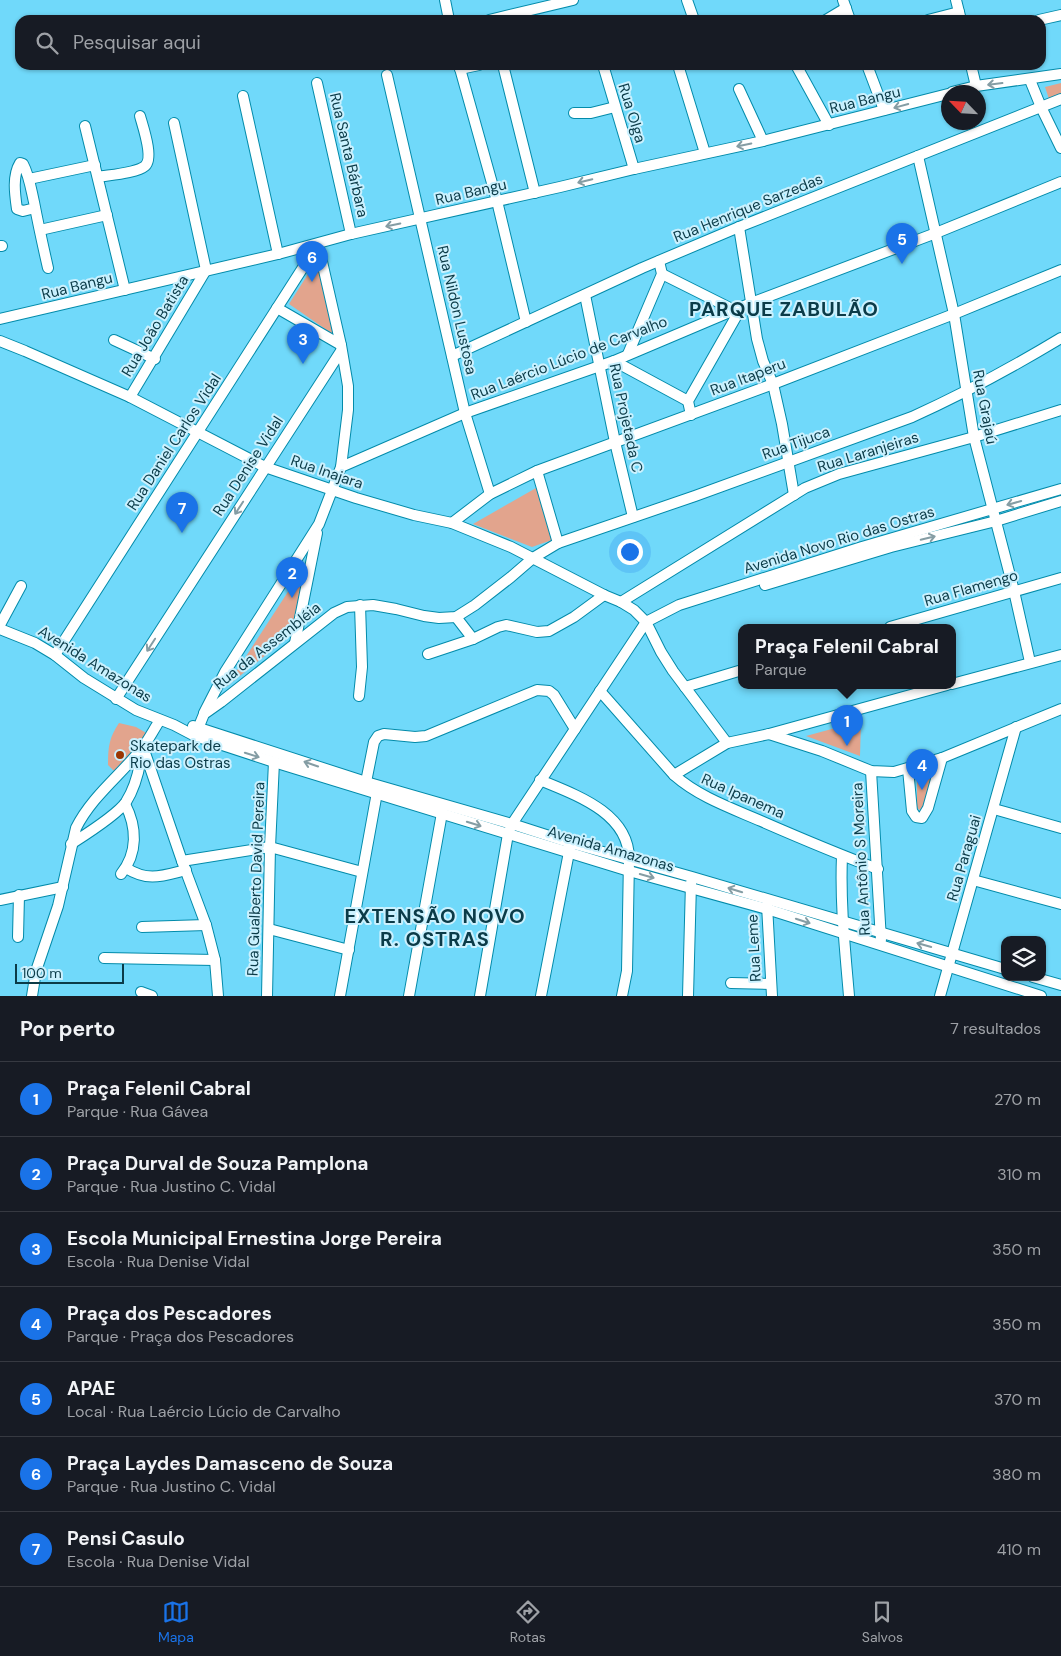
<!DOCTYPE html>
<html lang="pt">
<head>
<meta charset="utf-8">
<style>
  body { margin:0; font-family:"DM Sans",sans-serif; background:#242831; color:#f1f3f6 }
  .controls { position:absolute; right:15px; bottom:15px; display:grid; overflow:hidden; border-radius:10px; box-shadow:0 1px 4px #0004 }
  .controls button { width:45px; height:45px; display:grid; place-items:center; padding:0; border:0; border-bottom:1px solid #363941; background:#171b24; color:#f1f3f6; font:25px sans-serif }
  .compass { position:absolute; left:941px; top:85px; width:45px; height:45px; border-radius:50%; background:#171b24; box-shadow:0 1px 4px #0004; rotate:295deg }
  .scale { position:absolute; left:15px; bottom:12px; width:109px; box-sizing:border-box; padding-left:5px; border:2px solid #0b3b48; border-top:0; font-size:14px; line-height:18px; white-space:nowrap; color:#0b3b48; -webkit-text-stroke:4px #cbf1fe; paint-order:stroke }
  .you { position:absolute; left:629px; top:551px; width:18px; height:18px; margin:-12px; border:4px solid #fff; border-radius:50%; background:#1a73e8; box-shadow:0 0 0 8px #1a73e833 }
  .badge { display:grid; place-items:center; width:32px; height:32px; border-radius:50%; background:#1a73e8; color:#fff; font-size:16px; font-weight:700 }
  .pin { position:absolute; translate:-50% -41px; filter:drop-shadow(0 1px 2px #0008) }
  .pin::after { content:''; position:absolute; top:26px; width:18px; height:15px; background:inherit; clip-path:polygon(0 0,100% 0,50% 100%) }
  .popup { position:absolute; left:738px; top:624px; width:218px; height:65px; box-sizing:border-box; display:grid; place-content:center; border-radius:10px; background:#171b24; filter:drop-shadow(0 1px 4px #0005); font-size:16px; white-space:nowrap; color:#9ea1a6 }
  .popup b { font-size:19px; color:#f1f3f6 }
  .popup::after { content:''; position:absolute; left:50%; top:100%; margin-left:-10px; border:10px solid transparent; border-top-color:#171b24 }
  .list { margin:0; padding:0; list-style:none }
  h2 { display:flex; justify-content:space-between; align-items:center; height:65px; margin:0; padding:0 20px; font-size:21px }
  h2 small { font-size:16px; font-weight:400; color:#9ea1a6 }
  .list li { display:grid; grid-template-columns:32px 1fr auto; gap:15px; align-items:center; box-sizing:border-box; height:75px; padding:0 20px; border-top:1px solid #363941 }
  .list b { display:block; font-size:19px; white-space:nowrap }
  .list p { margin:0; font-size:16px; white-space:nowrap; color:#9ea1a6 }
  .list em { font-size:16px; font-style:normal; color:#9ea1a6 }
  .icon { flex:none; width:28px; height:28px; fill:none; stroke:currentColor; stroke-width:2; stroke-linecap:round; stroke-linejoin:round }
  .map { position:relative; flex:none; width:1061px; height:996px; overflow:hidden }
  .search { position:absolute; background:#171b24; box-shadow:0 1px 4px #0004; left:15px; right:15px; top:15px; height:55px; display:flex; align-items:center; gap:12px; box-sizing:border-box; padding:0 18px; border-radius:15px; color:#9ea1a6; font-size:19px }
  .sheet { height:590px; background:#171b24 }
  nav { display:flex; justify-content:space-around; align-items:center; box-sizing:border-box; height:70px; border-top:1px solid #363941; background:#171b24; font-size:14px; color:#9ea1a6 }
  nav a { display:grid; justify-items:center; gap:2px }
  nav .on { color:#1a73e8 }
  .map>svg:first-child { display:block }
  .green { fill:#e2a48d }
  .lines { fill:none; stroke-linecap:round; stroke-linejoin:round }
  .minor-casing { stroke:#038baa; stroke-width:12 }
  .minor { stroke:#fff; stroke-width:10 }
  .oneway { stroke:#859da4 }
  .poi-dot { fill:#9a3602; stroke:#cbf1fe; stroke-width:2 }
  .labels { text-anchor:middle; dominant-baseline:central; stroke-width:4; stroke-linejoin:round; paint-order:stroke }
  .street-label { font-size:15px; fill:#0b3b48; stroke:#cbf1fe }
  .poi-label { font-size:15px; fill:#0b3b48; stroke:#cbf1fe; text-anchor:start }
  .district-label { font-size:20px; font-weight:bold; letter-spacing:1px; fill:#0b3b48; stroke:#cbf1fe }
</style>
</head>
<body>
<div class="map">
<svg width="1061" height="996" viewBox="0 0 1061 996">
  <rect width="100%" height="100%" fill="#70d9fa"/>
  <g class="green">
    <path d="M1061,83V94L1049,99L1045,87Z"/>
    <path d="M317,260L334,335L289,304Z"/>
    <path d="M536,488L552,540L532,547L473,524Z"/>
    <path d="M308,561L291,635L226,687Z"/>
    <path d="M861,721L860,756L806,736Z"/>
    <path d="M119,723L136,727L148,734L116,773L108,765C108,747 109,738 119,723Z"/>
    <path d="M933,768L923,807L919,810L917,807V773Z"/>
  </g>
  <g class="lines">
    <g class="minor-casing">
      <g id="minor">
        <path d="M445,0L449,20"/>
        <path d="M687,0L694,20"/>
        <path d="M843,0L850,20"/>
        <path d="M956,0L961,20"/>
        <path d="M489,20L573,0"/>
        <path d="M826,20L846,8"/>
        <path d="M928,20L959,12"/>
        <path d="M1039,20L1061,15"/>
        <path d="M459,65L497,201L526,322"/>
        <path d="M503,65L535,193"/>
        <path d="M603,65L634,169"/>
        <path d="M678,65L705,153"/>
        <path d="M796,65L829,125"/>
        <path d="M867,65L884,110"/>
        <path d="M971,65L976,86"/>
        <path d="M460,69L479,65"/>
        <path d="M387,75L465,413L490,494"/>
        <path d="M1030,80L1041,107L1061,148"/>
        <path d="M317,83L351,234"/>
        <path d="M739,89L763,141"/>
        <path d="M952,92L976,86L1061,74"/>
        <path d="M243,96L278,254"/>
        <path d="M574,113H591L615,107"/>
        <path d="M85,126L125,290"/>
        <path d="M918,156L954,314L974,437L1014,591L1030,662"/>
        <path d="M98,177C109,175 137,173 145,166C154,158 143,127 140,116"/>
        <path d="M29,179L95,165"/>
        <path d="M35,208L23,211L17,209C15,195 12,176 20,163L23,164C29,175 31,189 34,202C38,223 43,246 48,268"/>
        <path d="M739,227L757,339L763,361L773,384L782,424L794,495"/>
        <path d="M40,230L107,215"/>
        <path d="M0,246H2"/>
        <path d="M662,274L734,310"/>
        <path d="M585,295L615,442L633,517"/>
        <path d="M277,308L341,345"/>
        <path d="M0,319L278,254L351,234L560,187L634,169L763,141L948,94"/>
        <path d="M114,340L155,359"/>
        <path d="M0,341L25,351L130,397L265,467L356,498L414,515L452,523L511,547L604,595L621,602L634,610L646,622L661,652L673,671L727,743"/>
        <path d="M628,354L662,274L659,261"/>
        <path d="M452,356L642,268L739,227L1061,99"/>
        <path d="M614,361L688,401"/>
        <path d="M130,397L206,270L174,123"/>
        <path d="M691,415L688,401L741,308"/>
        <path d="M341,467L465,413L614,361L751,303L936,233L1061,182"/>
        <path d="M537,471L558,543"/>
        <path d="M452,523L490,494L537,471L773,384L954,314L1061,270"/>
        <path d="M765,585L891,547L996,521L1061,501"/>
        <path d="M621,602L805,488L839,474L974,437L1061,410"/>
        <path d="M456,617L473,639"/>
        <path d="M0,625L21,586"/>
        <path d="M890,627L1061,578"/>
        <path d="M0,629L35,643L55,655L84,678L136,710L174,725L195,736L274,762L629,871L767,909L1041,996"/>
        <path d="M295,643L317,533"/>
        <path d="M428,654L473,639L498,627L506,625L537,632L549,631L574,617L604,595"/>
        <path d="M55,655L318,244"/>
        <path d="M952,684L1061,655"/>
        <path d="M685,687L742,670"/>
        <path d="M600,691L674,775C699,797 731,808 761,821C800,838 838,854 878,869"/>
        <path d="M359,696L362,667L360,605"/>
        <path d="M116,699L341,351"/>
        <path d="M204,713L225,672L319,524L341,467L348,410V386L341,345L318,244"/>
        <path d="M193,726L366,782L512,824L571,843L692,877L1005,969"/>
        <path d="M769,734L822,751L871,771L894,772L942,758L1061,709"/>
        <path d="M195,736L204,714L221,702L334,613L347,607L373,605L396,609L424,616L439,618L456,617L475,605L511,577L533,558L558,543L695,496L912,417C963,394 1013,367 1061,338"/>
        <path d="M143,747L182,861L206,925L215,960L218,996"/>
        <path d="M908,769L912,811L916,817L922,818L928,808L942,758"/>
        <path d="M871,771L881,940"/>
        <path d="M674,775L727,743L769,734L947,685"/>
        <path d="M540,780C576,795 629,813 629,859L627,971L622,996"/>
        <path d="M366,782L374,742L378,736L384,734L415,737L426,736L537,690L549,691L554,695L575,729"/>
        <path d="M994,809L1061,828"/>
        <path d="M71,844C85,835 117,815 126,802C136,786 140,768 142,750"/>
        <path d="M842,856C840,903 845,949 849,996"/>
        <path d="M182,861L270,847L362,872"/>
        <path d="M126,868C148,882 162,876 186,870"/>
        <path d="M121,874C138,853 137,827 125,804"/>
        <path d="M973,880L1061,904"/>
        <path d="M0,900L63,887"/>
        <path d="M767,905L772,996"/>
        <path d="M142,927L206,925"/>
        <path d="M269,929L349,950"/>
        <path d="M18,937L19,895"/>
        <path d="M104,958L215,960"/>
        <path d="M1033,977L1061,985"/>
        <path d="M731,983L771,984"/>
        <path d="M141,992L152,996"/>
        <path d="M32,996L36,971L58,906L76,828C92,796 121,775 143,747C149,739 154,729 160,720"/>
        <path d="M267,996L270,847L274,762"/>
        <path d="M340,996L378,787"/>
        <path d="M409,996L442,813"/>
        <path d="M480,996L508,834L512,824L646,622L679,605L862,547L1061,489"/>
        <path d="M541,996L570,847"/>
        <path d="M688,996L691,883"/>
        <path d="M940,996L1016,727"/>
      </g>
    </g>
    <use href="#minor" class="minor"/>
  </g>
  <defs><path id="oneway-shaft" d="M-6 0H5M1.5-3L5.5 0L1.5 3" fill="none" stroke-width="1.6" stroke-linecap="round" stroke-linejoin="round" transform="scale(1.25)"/></defs>
  <g class="oneway">
    <use href="#oneway-shaft" transform="translate(995 84) rotate(173)"/>
    <use href="#oneway-shaft" transform="translate(901 106) rotate(165)"/>
    <use href="#oneway-shaft" transform="translate(744 145) rotate(168)"/>
    <use href="#oneway-shaft" transform="translate(585 181) rotate(167)"/>
    <use href="#oneway-shaft" transform="translate(393 225) rotate(168)"/>
    <use href="#oneway-shaft" transform="translate(1014 503) rotate(164)"/>
    <use href="#oneway-shaft" transform="translate(239 508) rotate(123)"/>
    <use href="#oneway-shaft" transform="translate(928 538) rotate(-14)"/>
    <use href="#oneway-shaft" transform="translate(151 645) rotate(123)"/>
    <use href="#oneway-shaft" transform="translate(252 755) rotate(18)"/>
    <use href="#oneway-shaft" transform="translate(311 764) rotate(-161)"/>
    <use href="#oneway-shaft" transform="translate(474 824) rotate(17)"/>
    <use href="#oneway-shaft" transform="translate(647 876) rotate(16)"/>
    <use href="#oneway-shaft" transform="translate(735 890) rotate(-163)"/>
    <use href="#oneway-shaft" transform="translate(803 921) rotate(18)"/>
    <use href="#oneway-shaft" transform="translate(924 945) rotate(-164)"/>
  </g>
  <circle class="poi-dot" cx="120" cy="755" r="5"/>
  <g class="labels">
    <g class="street-label">
      <text transform="translate(865 100) rotate(-14)">Rua Bangu</text>
      <text transform="translate(632 113) rotate(73)">Rua Olga</text>
      <text transform="translate(349 155) rotate(77)">Rua Santa Bárbara</text>
      <text transform="translate(471 192) rotate(-13)">Rua Bangu</text>
      <text transform="translate(748 208) rotate(-22)">Rua Henrique Sarzedas</text>
      <text transform="translate(77 286) rotate(-14)">Rua Bangu</text>
      <text transform="translate(457 310) rotate(77)">Rua Nildon Lustosa</text>
      <text transform="translate(155 326) rotate(-59)">Rua João Batista</text>
      <text transform="translate(569 358) rotate(-21)">Rua Laércio Lúcio de Carvalho</text>
      <text transform="translate(748 377) rotate(-21)">Rua Itaperu</text>
      <text transform="translate(985 407) rotate(79)">Rua Grajaú</text>
      <text transform="translate(626 418) rotate(78)">Rua Projetada C</text>
      <text transform="translate(174 442) rotate(-57)">Rua Daniel Carlos Vidal</text>
      <text transform="translate(796 443) rotate(-20)">Rua Tijuca</text>
      <text transform="translate(868 452) rotate(-17)">Rua Laranjeiras</text>
      <text transform="translate(248 466) rotate(-57)">Rua Denise Vidal</text>
      <text transform="translate(327 472) rotate(19)">Rua Inajara</text>
      <text transform="translate(839 540) rotate(-17)">Avenida Novo Rio das Ostras</text>
      <text transform="translate(971 588) rotate(-16)">Rua Flamengo</text>
      <text transform="translate(267 646) rotate(-38)">Rua da Assembléia</text>
      <text transform="translate(95 664) rotate(32)">Avenida Amazonas</text>
      <text transform="translate(743 796) rotate(24)">Rua Ipanema</text>
      <text transform="translate(611 849) rotate(16)">Avenida Amazonas</text>
      <text transform="translate(964 858) rotate(-74)">Rua Paraguai</text>
      <text transform="translate(861 859) rotate(-93)">Rua Antônio S Moreira</text>
      <text transform="translate(256 879) rotate(-88)">Rua Gualberto David Pereira</text>
      <text transform="translate(754 948) rotate(-93)">Rua Leme</text>
    </g>
    <g class="poi-label">
      <text x="130" y="746">Skatepark de<tspan x="130" dy="17">Rio das Ostras</tspan></text>
    </g>
    <g class="district-label">
      <text x="784" y="309">PARQUE ZABULÃO</text>
      <text x="435" y="916">EXTENSÃO NOVO<tspan x="435" dy="23">R. OSTRAS</tspan></text>
    </g>
  </g>
</svg>
<div class="controls">
<button><svg class="icon" aria-label="layers" viewBox="0 0 24 24"><path d="M12 4l9 5-9 5-9-5zM3 14l9 5 9-5"/></svg></button>
</div>
<svg class="compass" viewBox="-18 -18 36 36"><path d="M0-13l5 13h-10z" fill="#e53935"/><path d="M0 13l5-13h-10z" fill="#9ea1a6"/></svg>
<div class="scale">100 m</div>
<div class="you"></div>
<div class="pin badge" style="left:847px;top:746px">1</div>
<div class="popup"><b>Praça Felenil Cabral</b>Parque</div>
<div class="pin badge" style="left:292px;top:598px">2</div>
<div class="pin badge" style="left:303px;top:364px">3</div>
<div class="pin badge" style="left:922px;top:790px">4</div>
<div class="pin badge" style="left:902px;top:264px">5</div>
<div class="pin badge" style="left:312px;top:282px">6</div>
<div class="pin badge" style="left:182px;top:533px">7</div>
<div class="search"><svg class="icon" aria-label="search" viewBox="0 0 24 24"><circle cx="10" cy="10" r="6"/><path d="M15 15l6 6"/></svg>Pesquisar aqui</div>
</div>
<section class="sheet">
<h2>Por perto<small>7 resultados</small></h2>
<ul class="list">
<li><span class="badge">1</span><div><b>Praça Felenil Cabral</b><p>Parque · Rua Gávea</p></div><em>270 m</em></li>
<li><span class="badge">2</span><div><b>Praça Durval de Souza Pamplona</b><p>Parque · Rua Justino C. Vidal</p></div><em>310 m</em></li>
<li><span class="badge">3</span><div><b>Escola Municipal Ernestina Jorge Pereira</b><p>Escola · Rua Denise Vidal</p></div><em>350 m</em></li>
<li><span class="badge">4</span><div><b>Praça dos Pescadores</b><p>Parque · Praça dos Pescadores</p></div><em>350 m</em></li>
<li><span class="badge">5</span><div><b>APAE</b><p>Local · Rua Laércio Lúcio de Carvalho</p></div><em>370 m</em></li>
<li><span class="badge">6</span><div><b>Praça Laydes Damasceno de Souza</b><p>Parque · Rua Justino C. Vidal</p></div><em>380 m</em></li>
<li><span class="badge">7</span><div><b>Pensi Casulo</b><p>Escola · Rua Denise Vidal</p></div><em>410 m</em></li>
</ul>
</section>
<nav>
<a class="on"><svg class="icon" aria-label="map" viewBox="0 0 24 24"><path d="M3 6l6-2 6 2 6-2v14l-6 2-6-2-6 2zM9 4v14M15 6v14"/></svg>Mapa</a>
<a><svg class="icon" aria-label="directions" viewBox="0 0 24 24"><path d="M12 3l9 9-9 9-9-9zM9 14v-3h6M13 9l2 2-2 2"/></svg>Rotas</a>
<a><svg class="icon" aria-label="saved" viewBox="0 0 24 24"><path d="M7 4h10v16l-5-4-5 4z"/></svg>Salvos</a>
</nav>
</body>
</html>
